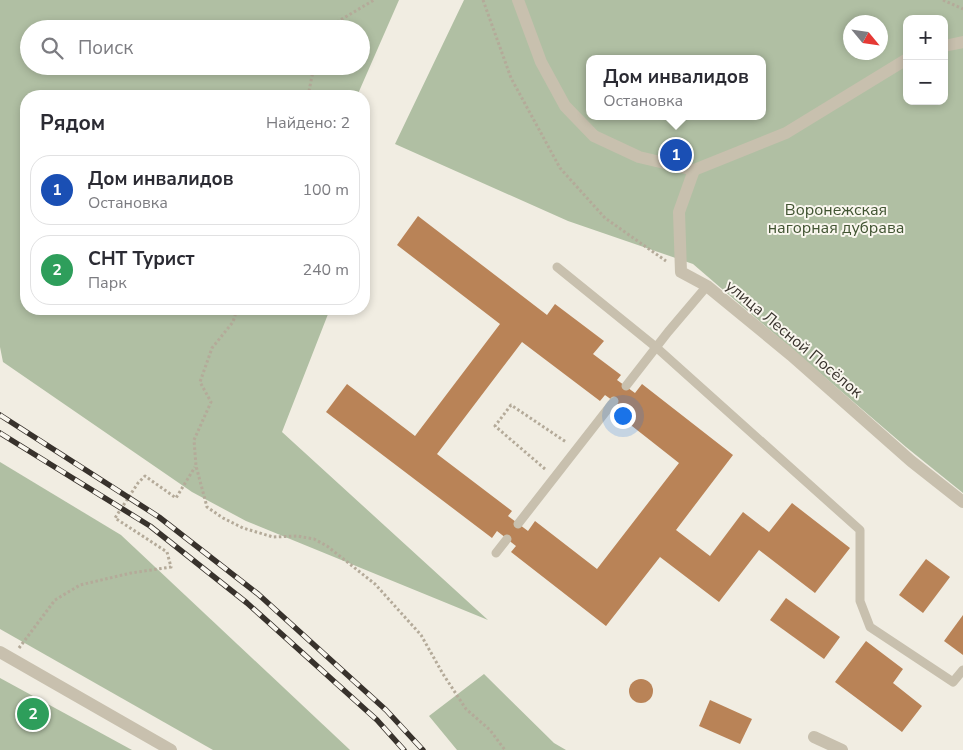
<!DOCTYPE html>
<html lang="ru">
<head>
<meta charset="utf-8">
<style>
  body { margin:0; font-family:"Nunito Sans",sans-serif; background:#f2f2f3; color:#2b2b33 }
  .controls { position:absolute; right:15px; top:15px; display:grid; overflow:hidden; border-radius:10px; box-shadow:0 2px 8px #0003 }
  .controls button { width:45px; height:45px; display:grid; place-items:center; padding:0; border:0; border-bottom:1px solid #e1e1e2; background:#fff; color:#2b2b33; font:25px sans-serif }
  .compass { position:absolute; left:843px; top:15px; width:45px; height:45px; border-radius:50%; background:#fff; box-shadow:0 2px 8px #0003; rotate:119deg }
  .you { position:absolute; left:622px; top:415px; width:18px; height:18px; margin:-12px; border:4px solid #fff; border-radius:50%; background:#1a73e8; box-shadow:0 0 0 8px #1a73e833 }
  .badge { display:grid; place-items:center; width:32px; height:32px; border-radius:50%; background:#111827; color:#fff; font-size:16px; font-weight:700 }
  .pin { position:absolute; translate:-50% -50%; border:2px solid #fff; box-shadow:0 1px 5px #0006 }
  .popup { position:absolute; left:586px; top:55px; width:180px; height:65px; box-sizing:border-box; display:grid; place-content:center; border-radius:10px; background:#fff; filter:drop-shadow(0 1px 4px #0005); font-size:16px; white-space:nowrap; color:#7c7c81 }
  .popup b { font-size:19px; color:#2b2b33 }
  .popup::after { content:''; position:absolute; left:50%; top:100%; margin-left:-10px; border:10px solid transparent; border-top-color:#fff }
  .list { margin:0; padding:0; list-style:none }
  h2 { display:flex; justify-content:space-between; align-items:center; height:65px; margin:0; padding:0 20px; font-size:21px }
  h2 small { font-size:16px; font-weight:400; color:#7c7c81 }
  .list li { display:grid; grid-template-columns:32px 1fr auto; gap:15px; align-items:center; box-sizing:border-box; height:70px; margin:0 10px 10px; padding:0 10px; border:1px solid #e1e1e2; border-radius:20px }
  .list b { display:block; font-size:19px; white-space:nowrap }
  .list p { margin:0; font-size:16px; white-space:nowrap; color:#7c7c81 }
  .list em { font-size:16px; font-style:normal; color:#7c7c81 }
  .icon { flex:none; width:28px; height:28px; fill:none; stroke:currentColor; stroke-width:2; stroke-linecap:round; stroke-linejoin:round }
  .map { position:relative; flex:none; width:963px; height:750px; overflow:hidden }
  .search { position:absolute; background:#fff; box-shadow:0 2px 8px #0003; left:20px; top:20px; width:350px; height:55px; display:flex; align-items:center; gap:12px; box-sizing:border-box; padding:0 18px; border-radius:28px; color:#7c7c81; font-size:19px }
  .panel { position:absolute; background:#fff; box-shadow:0 2px 8px #0003; left:20px; top:90px; width:350px; height:225px; border-radius:20px }
  .map>svg:first-child { display:block }
  .green { fill:#b0bfa3; fill-rule:evenodd }
  .building { fill:#b98357; fill-rule:evenodd }
  .lines { fill:none; stroke-linecap:round; stroke-linejoin:round }
  .path { stroke:#b4aa99; stroke-width:3; stroke-dasharray:2.5 2.5; stroke-linecap:butt }
  .service { stroke:#c8c0ae; stroke-width:9 }
  .minor { stroke:#c8c0ae; stroke-width:12 }
  .rail-casing { stroke:#38322c; stroke-width:5.5 }
  .rail { stroke:#f9f6ee; stroke-width:4; stroke-dasharray:11; stroke-linecap:butt }
  .labels { text-anchor:middle; dominant-baseline:central; stroke-width:4; stroke-linejoin:round; paint-order:stroke }
  .park-label { font-size:16px; fill:#415432; stroke:#f9f6ee }
  .street-label { font-size:16px; fill:#38322c; stroke:#f9f6ee }
</style>
</head>
<body>
<div class="map">
<svg width="963" height="750" viewBox="0 0 963 750">
  <rect width="100%" height="100%" fill="#f1ede2"/>
  <g class="green">
    <path d="M0,0H399L357,96H26V309H330L282,432L488,620L246,521L192,492L3,362L0,347ZM29,29H361V66H29Z"/>
    <path d="M464,0H963V493L906,447L693,264L568,221L395,144ZM907,19H944V101H907ZM850,22H880V52H850ZM590,59H762V116H590Z"/>
    <path d="M0,462L121,535L350,750H213L0,629Z"/>
    <path d="M484,674L554,743L566,750H457L429,716Z"/>
    <path d="M0,678L132,750H0Z"/>
  </g>
  <g class="building">
    <path d="M418,216L547,315L555,304L604,341L593,354L621,375L617,380L635,393L642,384L733,455L676,530L710,556L743,512L769,532L792,503L850,548L815,593L759,550L719,602L660,557L606,626L511,552L516,546L497,531L492,538L326,412L347,384L415,436L500,324L397,245ZM522,342L600,401L605,395L623,408L618,415L679,463L597,569L535,521L528,531L508,516L512,511L437,454Z"/>
    <path d="M926,559L950,577L923,613L899,595Z"/>
    <path d="M786,598L840,637L824,659L770,620Z"/>
    <path d="M963,615V655L944,641Z"/>
    <path d="M866,641L903,669L893,683L922,706L902,732L835,682Z"/>
    <circle cx="641" cy="691" r="12"/>
    <path d="M710,700L752,719L740,744L699,726Z"/>
  </g>
  <g class="lines">
    <g class="path">
      <path d="M483,0L511,78L560,168L605,218L666,261"/>
      <path d="M943,0L963,9"/>
      <path d="M330,29L332,25L374,0"/>
      <path d="M308,96L314,66"/>
      <path d="M237,309L233,322L212,348L200,382L211,402L194,440L196,466L207,507L223,518L243,528L273,537L297,536L314,539L327,546L375,584L421,635L443,674L466,709L490,730L505,750"/>
      <path d="M545,469L495,426L511,405L566,442"/>
      <path d="M19,648L55,600L80,585L131,573L171,567L167,552L115,518L138,483L145,476L176,498L195,467"/>
    </g>
    <g class="service">
      <path d="M557,267L657,348L860,530V601L870,627L953,682L963,670"/>
      <path d="M626,386L668,332L707,286"/>
      <path d="M518,524L614,401"/>
      <path d="M496,553L507,539"/>
    </g>
    <g class="minor">
      <path d="M518,0L541,62L565,106L594,136L639,157L694,170L786,133L907,59"/>
      <path d="M944,46L963,42"/>
      <path d="M694,170L679,212L681,272L707,286L791,355L911,461L963,502"/>
      <path d="M0,652L171,750"/>
      <path d="M814,737L842,750"/>
    </g>
    <g class="rail-casing">
      <g id="rail">
        <path d="M0,415L159,517L258,594L386,710L423,750"/>
        <path d="M0,433L150,526L247,603L377,720L404,750"/>
      </g>
    </g>
    <use href="#rail" class="rail"/>
  </g>
  <g class="labels">
    <g class="park-label">
      <text x="836" y="210">Воронежская<tspan x="836" dy="18">нагорная дубрава</tspan></text>
    </g>
    <g class="street-label">
      <text transform="translate(794 339) rotate(40)">улица Лесной Посёлок</text>
    </g>
  </g>
</svg>
<div class="controls">
<button>+</button>
<button>−</button>
</div>
<svg class="compass" viewBox="-18 -18 36 36"><path d="M0-13l5 13h-10z" fill="#e53935"/><path d="M0 13l5-13h-10z" fill="#7c7c81"/></svg>
<div class="you"></div>
<div class="pin badge" style="left:676px;top:155px;background:#1a4fb4">1</div>
<div class="popup"><b>Дом инвалидов</b>Остановка</div>
<div class="pin badge" style="left:33px;top:714px;background:#2e9e5b">2</div>
<div class="search"><svg class="icon" aria-label="search" viewBox="0 0 24 24"><circle cx="10" cy="10" r="6"/><path d="M15 15l6 6"/></svg>Поиск</div>
<section class="panel">
<h2>Рядом<small>Найдено: 2</small></h2>
<ul class="list">
<li><span class="badge" style="background:#1a4fb4">1</span><div><b>Дом инвалидов</b><p>Остановка</p></div><em>100 m</em></li>
<li><span class="badge" style="background:#2e9e5b">2</span><div><b>СНТ Турист</b><p>Парк</p></div><em>240 m</em></li>
</ul>
</section>
</div>
</body>
</html>
